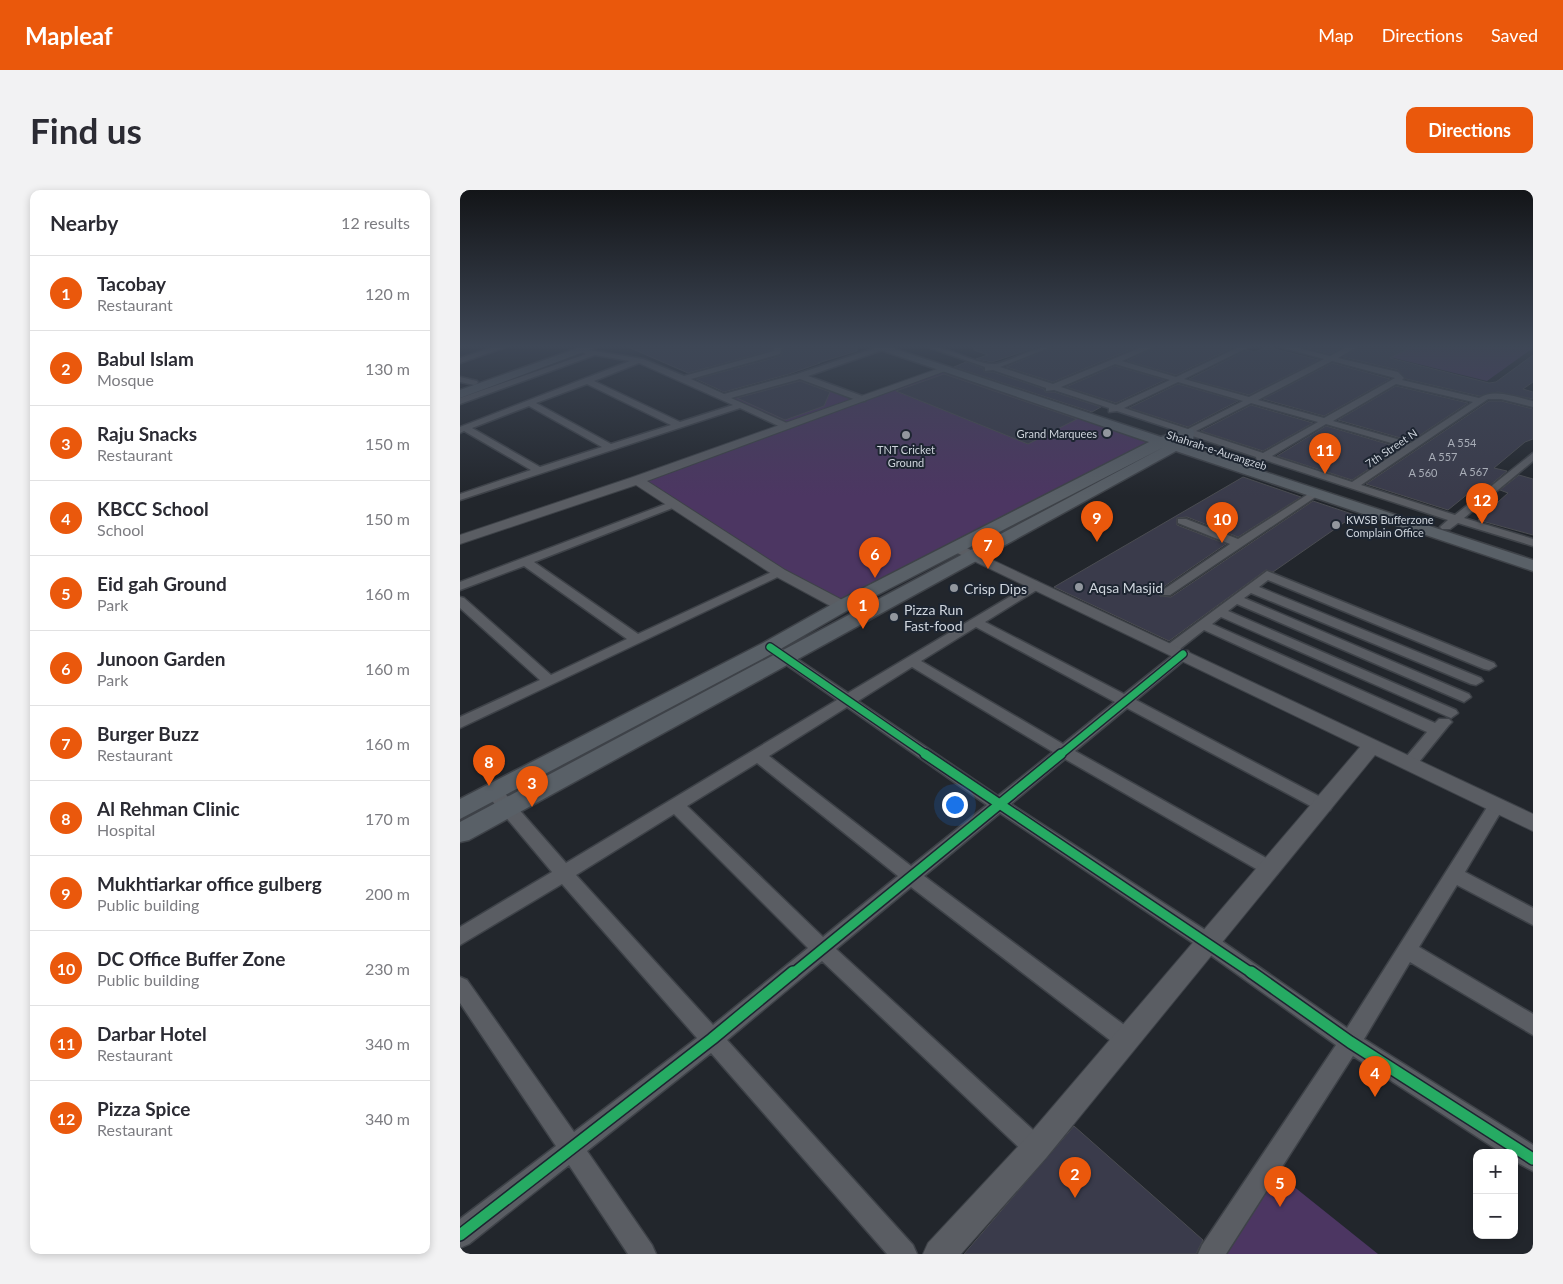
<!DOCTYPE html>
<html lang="en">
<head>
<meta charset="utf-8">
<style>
  body { margin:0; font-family:Lato,sans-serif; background:#f2f2f3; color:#2b2b33 }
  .controls { position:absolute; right:15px; bottom:15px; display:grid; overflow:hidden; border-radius:10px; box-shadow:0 2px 8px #0003 }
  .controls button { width:45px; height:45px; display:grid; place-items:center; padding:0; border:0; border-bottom:1px solid #e1e1e2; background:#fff; color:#2b2b33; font:25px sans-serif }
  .you { position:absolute; left:494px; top:614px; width:18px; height:18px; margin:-12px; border:4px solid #fff; border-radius:50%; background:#1a73e8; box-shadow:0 0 0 8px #1a73e833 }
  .badge { display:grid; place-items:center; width:32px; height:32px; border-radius:50%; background:#ea580c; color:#fff; font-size:16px; font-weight:700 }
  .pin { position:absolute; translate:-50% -41px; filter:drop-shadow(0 1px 2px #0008) }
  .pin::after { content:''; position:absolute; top:26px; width:18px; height:15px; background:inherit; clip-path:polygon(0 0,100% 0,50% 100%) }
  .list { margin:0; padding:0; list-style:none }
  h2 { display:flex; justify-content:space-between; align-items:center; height:65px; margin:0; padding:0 20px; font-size:21px }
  h2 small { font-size:16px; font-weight:400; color:#7c7c81 }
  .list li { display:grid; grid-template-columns:32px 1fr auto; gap:15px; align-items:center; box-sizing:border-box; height:75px; padding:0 20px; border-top:1px solid #e1e1e2 }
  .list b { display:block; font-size:19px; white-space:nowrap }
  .list p { margin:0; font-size:16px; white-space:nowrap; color:#7c7c81 }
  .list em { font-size:16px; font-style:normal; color:#7c7c81 }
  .map { position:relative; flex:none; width:1073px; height:1064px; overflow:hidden; border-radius:10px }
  header { display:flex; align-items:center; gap:30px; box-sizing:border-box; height:70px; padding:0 25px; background:#ea580c; color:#fff }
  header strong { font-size:24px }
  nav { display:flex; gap:28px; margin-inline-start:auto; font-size:18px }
  .intro { display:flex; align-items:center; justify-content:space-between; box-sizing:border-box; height:120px; padding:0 30px }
  h1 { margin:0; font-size:35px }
  .button { padding:12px 22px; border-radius:10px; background:#ea580c; color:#fff; font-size:18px; font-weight:700 }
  main { display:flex; gap:30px; padding:0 30px }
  aside { flex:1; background:#fff; border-radius:10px; box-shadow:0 2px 8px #0003 }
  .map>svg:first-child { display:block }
  .green { fill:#4c3662 }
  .building { fill:#3a3b4b; stroke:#4a4c51 }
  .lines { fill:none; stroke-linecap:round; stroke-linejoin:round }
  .minor-casing { stroke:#3e4248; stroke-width:3 }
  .tertiary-casing { stroke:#3e4248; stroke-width:2 }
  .secondary-casing { stroke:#3e4248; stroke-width:3 }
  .minor { fill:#5a5d63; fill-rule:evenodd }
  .tertiary { fill:#5a5d63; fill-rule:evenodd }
  .secondary { fill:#596067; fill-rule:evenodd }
  .cycleway-far2-casing { stroke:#1d2531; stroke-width:10 }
  .cycleway-far1-casing { stroke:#1d2531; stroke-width:12 }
  .cycleway-casing { stroke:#1d2531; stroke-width:14 }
  .cycleway-far2 { stroke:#26ab63; stroke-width:7 }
  .cycleway-far1 { stroke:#26ab63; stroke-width:9 }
  .cycleway { stroke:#26ab63; stroke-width:11 }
  .poi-dot { fill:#92979e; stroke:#1d2531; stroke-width:2 }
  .labels { text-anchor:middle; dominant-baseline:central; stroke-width:4; stroke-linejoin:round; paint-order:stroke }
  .far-poi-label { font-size:11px; fill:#ced4dc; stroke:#1d2531; text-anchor:end }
  .number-label { font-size:11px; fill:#a9aeb8 }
  .far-street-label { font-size:11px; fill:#ced4dc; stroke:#1d2531 }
  .poi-label { font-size:14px; fill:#ced4dc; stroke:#1d2531; text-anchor:start }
</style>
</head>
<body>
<header>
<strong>Mapleaf</strong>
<nav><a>Map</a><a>Directions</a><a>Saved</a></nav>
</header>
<div class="intro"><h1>Find us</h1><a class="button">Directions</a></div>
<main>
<aside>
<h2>Nearby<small>12 results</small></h2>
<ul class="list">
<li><span class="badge">1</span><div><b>Tacobay</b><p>Restaurant</p></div><em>120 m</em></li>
<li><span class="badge">2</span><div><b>Babul Islam</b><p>Mosque</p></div><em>130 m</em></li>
<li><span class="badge">3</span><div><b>Raju Snacks</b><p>Restaurant</p></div><em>150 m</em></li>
<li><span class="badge">4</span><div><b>KBCC School</b><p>School</p></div><em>150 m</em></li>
<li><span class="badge">5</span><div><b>Eid gah Ground</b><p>Park</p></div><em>160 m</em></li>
<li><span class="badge">6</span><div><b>Junoon Garden</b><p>Park</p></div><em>160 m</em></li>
<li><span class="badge">7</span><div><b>Burger Buzz</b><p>Restaurant</p></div><em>160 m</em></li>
<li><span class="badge">8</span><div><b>Al Rehman Clinic</b><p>Hospital</p></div><em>170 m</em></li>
<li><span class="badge">9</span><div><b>Mukhtiarkar office gulberg</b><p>Public building</p></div><em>200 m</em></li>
<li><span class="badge">10</span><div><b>DC Office Buffer Zone</b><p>Public building</p></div><em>230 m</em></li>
<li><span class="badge">11</span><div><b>Darbar Hotel</b><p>Restaurant</p></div><em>340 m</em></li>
<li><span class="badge">12</span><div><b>Pizza Spice</b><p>Restaurant</p></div><em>340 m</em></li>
</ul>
</aside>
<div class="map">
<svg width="1073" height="1064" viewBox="0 0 1073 1064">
  <rect width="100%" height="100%" fill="#22262c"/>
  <g class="green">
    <path d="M900,157H1073V158L1027,191L897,159Z"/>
    <path d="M486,179L700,252L385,417L172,290L325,237L263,208L340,186L402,209Z"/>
    <path d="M808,976L918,1064H749Z"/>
  </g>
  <g class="building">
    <path d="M168,157H312V160L228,183Z"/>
    <path d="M324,157H397V161L358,173H360L329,184L264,202L236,189L321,166Z"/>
    <path d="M514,157H577L532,172L516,169L528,165L514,160Z"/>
    <path d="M593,157H676L593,192L546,177Z"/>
    <path d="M695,157H774L716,185L667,171Z"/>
    <path d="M807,157L859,170L789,205L729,189L787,160L795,162Z"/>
    <path d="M844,157H882L870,164Z"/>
    <path d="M899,157L950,158L930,168L1029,193L1036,192L1073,165V192L1063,199L1073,202V209L1038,202L1019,206L946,189L938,180L883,167Z"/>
    <path d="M506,172L523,178L524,182H533L584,199L585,202H594L641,217L632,222L494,177Z"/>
    <path d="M872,173L930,189L864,226L803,209Z"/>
    <path d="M655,176L705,190L656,213L606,197Z"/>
    <path d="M484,184L617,229L568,254L436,201Z"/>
    <path d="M340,191L370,202L364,216L325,230L277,208Z"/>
    <path d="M718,194L778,211L728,237L669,218Z"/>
    <path d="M936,196L1008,213L951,251L878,230Z"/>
    <path d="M1029,211H1041L1073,219V249L1065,252L1034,278L1047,281L1028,297L1020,294L988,320L906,294Z"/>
    <path d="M791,215L853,233L803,261L741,241Z"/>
    <path d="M866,236L941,258L892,290L817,266Z"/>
    <path d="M1059,285L1073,289V345L1018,330L1048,303L1040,300Z"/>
    <path d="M783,287L841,307L778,347L727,327L717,328V335L766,354L699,400L700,406L711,407L853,311L895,325L813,382L806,380L709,451L594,397Z"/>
    <path d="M614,936L743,1050L736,1064H504Z"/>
  </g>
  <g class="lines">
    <g class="minor-casing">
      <g id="minor">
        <path d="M34,157H46L0,173V168Z"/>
        <path d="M314,157H322L320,164L231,189L264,204L337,184L418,157L425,159L348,186L405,207V211H399L340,189L271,208L329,234V238H323L280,218L0,310V304L71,280L4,241L0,243V237L170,171L135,165L0,214V208L126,164L119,161L123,159L183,169L224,186L314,161ZM179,173L273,215L220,232L134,191ZM127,194L211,235L151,254L76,213ZM69,216L142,257L80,277L12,238Z"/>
        <path d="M468,157C492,157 512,173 532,174C545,175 571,157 591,157L540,177L593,194L682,157H693L662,171L716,187L779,157H789L724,189L789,207L864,169L820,157H834L870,166L887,157H897L878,168L938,182L944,188L942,190L1019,208C1034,198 1056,207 1073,211V217L1041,209H1028L901,295L995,325L1073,263V271L1004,328L1073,349V356L998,333L990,339H982L980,337L988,330L805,270L797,271L796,267L657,221L649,222V218L594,200L586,201V198L533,180L525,181V177ZM872,171L935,188L864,228L798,210ZM655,174L710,190L656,215L601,197ZM718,192L783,211L728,239L664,218ZM936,194L1013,212L951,253L873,231ZM791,213L858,232L803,263L736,241ZM866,234L945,257L892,292L812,266Z"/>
        <path d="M0,187L17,191L18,193L14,195L0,192Z"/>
        <path d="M853,301L857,302V306L710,405H702L700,402L770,354L718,333V329H726L778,349Z"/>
        <path d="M211,312L215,313V317L74,372L178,444L316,380L320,379L326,383L0,538V527L80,490L0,418V407L4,408L91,485L167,449L64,376L0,400V392Z"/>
        <path d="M807,381L1034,473L1036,476L1029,480L1024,479L808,390L799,397L1021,488L1023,491L1016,495L1011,494L791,403L784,408L1009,504L1011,507L1004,512L777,414L768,421L996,520L998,523L991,528L761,427L752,434L975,533L979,529H989L992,532L989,535L955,577H943L941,573L967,542L744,440L716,462H706L704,459L706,456Z"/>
        <path d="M576,391L582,395L580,398L525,432L664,504L718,461H728L730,464L728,467L676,510L870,612L872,616L870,620L864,622L858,620L667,518L615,561L817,674L820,679L817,684L811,686L805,684L605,569L551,614L756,747L887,838L1031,611L1037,609L1043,611L1045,615L1005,682L1073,718V735L997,695L959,757L1073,824V845L950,772L904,849L1073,955V981L1054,971V963H1042L893,866L766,1064H738L742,1055L876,855L742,759L540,623L464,686L675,843L678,850L675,857L667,860L659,857L451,697L376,759L584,950L588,958L584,966L576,970L568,966L362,771L267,850L453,1055L457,1064H427L251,863L127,961L192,1055L196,1064H168L109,975L9,1054L0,1058V1029L96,956L0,813V787L7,790L114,942L237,848L102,694L0,755V737L92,682L28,606L26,602L28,598H40L106,673L377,510L305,460L303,457L305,454H315L388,503ZM516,437L655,512L603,554L461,471ZM452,477L593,562L538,606L398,511ZM387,517L527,615L451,676L309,566ZM297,573L438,686L363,747L227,616ZM214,624L348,758L253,835L116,685Z"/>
      </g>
    </g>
    <g class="tertiary-casing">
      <g id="tertiary">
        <path d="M480,178L488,180L187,291L325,380L388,413L390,416L388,419H376L315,386L176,295L0,354V345L173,287Z"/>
        <path d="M496,353L1073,624V641L915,565L586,968L501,1064H463L468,1053L566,948L900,557L491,360L489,357L491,354Z"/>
      </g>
    </g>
    <g class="secondary-casing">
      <g id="secondary">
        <path d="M121,157H137L0,208V200Z"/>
        <path d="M412,157H429L701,247L723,239H733L734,242L733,250L726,256L1073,370V381L716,261L9,650L0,652V632L704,257L388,420L317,461L0,629V609L303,453L376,412L689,252Z"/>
      </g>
    </g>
    <use href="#minor" class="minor"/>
    <use href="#tertiary" class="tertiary"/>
    <use href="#secondary" class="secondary"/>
    <g class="cycleway-far2-casing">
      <g id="cycleway-far2">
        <path d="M310,457L467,565"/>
        <path d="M600,565L723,464"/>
      </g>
    </g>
    <g class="cycleway-far1-casing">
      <g id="cycleway-far1">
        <path d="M465,564L793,784"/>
        <path d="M332,784L601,564"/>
      </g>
    </g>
    <g class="cycleway-casing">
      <g id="cycleway">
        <path d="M791,782L890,852L1073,969"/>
        <path d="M0,1045L252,849L333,782"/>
      </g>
    </g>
    <use href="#cycleway-far2" class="cycleway-far2"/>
    <use href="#cycleway-far1" class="cycleway-far1"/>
    <use href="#cycleway" class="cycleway"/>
  </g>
  <linearGradient id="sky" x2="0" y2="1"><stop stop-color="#131518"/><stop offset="0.51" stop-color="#3e4756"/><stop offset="1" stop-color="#3e4756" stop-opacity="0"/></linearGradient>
  <rect width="1073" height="306" fill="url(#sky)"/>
  <g class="poi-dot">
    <circle cx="647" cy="243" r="5"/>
    <circle cx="446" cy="245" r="5"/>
    <circle cx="876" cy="335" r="5"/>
    <circle cx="619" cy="397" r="5"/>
    <circle cx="494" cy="398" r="5"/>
    <circle cx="434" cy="427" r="5"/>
  </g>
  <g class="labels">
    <g class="far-poi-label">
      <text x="637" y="243">Grand Marquees</text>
      <text x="446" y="259" text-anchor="middle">TNT Cricket<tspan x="446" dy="13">Ground</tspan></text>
      <text x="886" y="329" text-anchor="start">KWSB Bufferzone<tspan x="886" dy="13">Complain Office</tspan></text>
    </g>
    <g class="number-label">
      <text x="1002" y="252">A 554</text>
      <text x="983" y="266">A 557</text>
      <text x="1014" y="281">A 567</text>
      <text x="963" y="282">A 560</text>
    </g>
    <g class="far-street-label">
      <text transform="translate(931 258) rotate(-34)">7th Street N</text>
      <text transform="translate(757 260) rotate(18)">Shahrah-e-Aurangzeb</text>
    </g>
    <g class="poi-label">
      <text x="629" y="397">Aqsa Masjid</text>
      <text x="504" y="398">Crisp Dips</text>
      <text x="444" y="419">Pizza Run<tspan x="444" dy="16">Fast-food</tspan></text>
    </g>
  </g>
</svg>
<div class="controls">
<button>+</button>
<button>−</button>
</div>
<div class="you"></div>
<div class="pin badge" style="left:403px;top:439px">1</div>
<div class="pin badge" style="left:615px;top:1008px">2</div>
<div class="pin badge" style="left:72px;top:617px">3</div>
<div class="pin badge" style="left:915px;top:907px">4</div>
<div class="pin badge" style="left:820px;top:1017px">5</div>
<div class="pin badge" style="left:415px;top:388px">6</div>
<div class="pin badge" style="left:528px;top:379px">7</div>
<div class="pin badge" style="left:29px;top:596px">8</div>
<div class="pin badge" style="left:637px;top:352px">9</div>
<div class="pin badge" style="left:762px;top:353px">10</div>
<div class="pin badge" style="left:865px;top:284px">11</div>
<div class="pin badge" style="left:1022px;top:334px">12</div>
</div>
</main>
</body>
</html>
